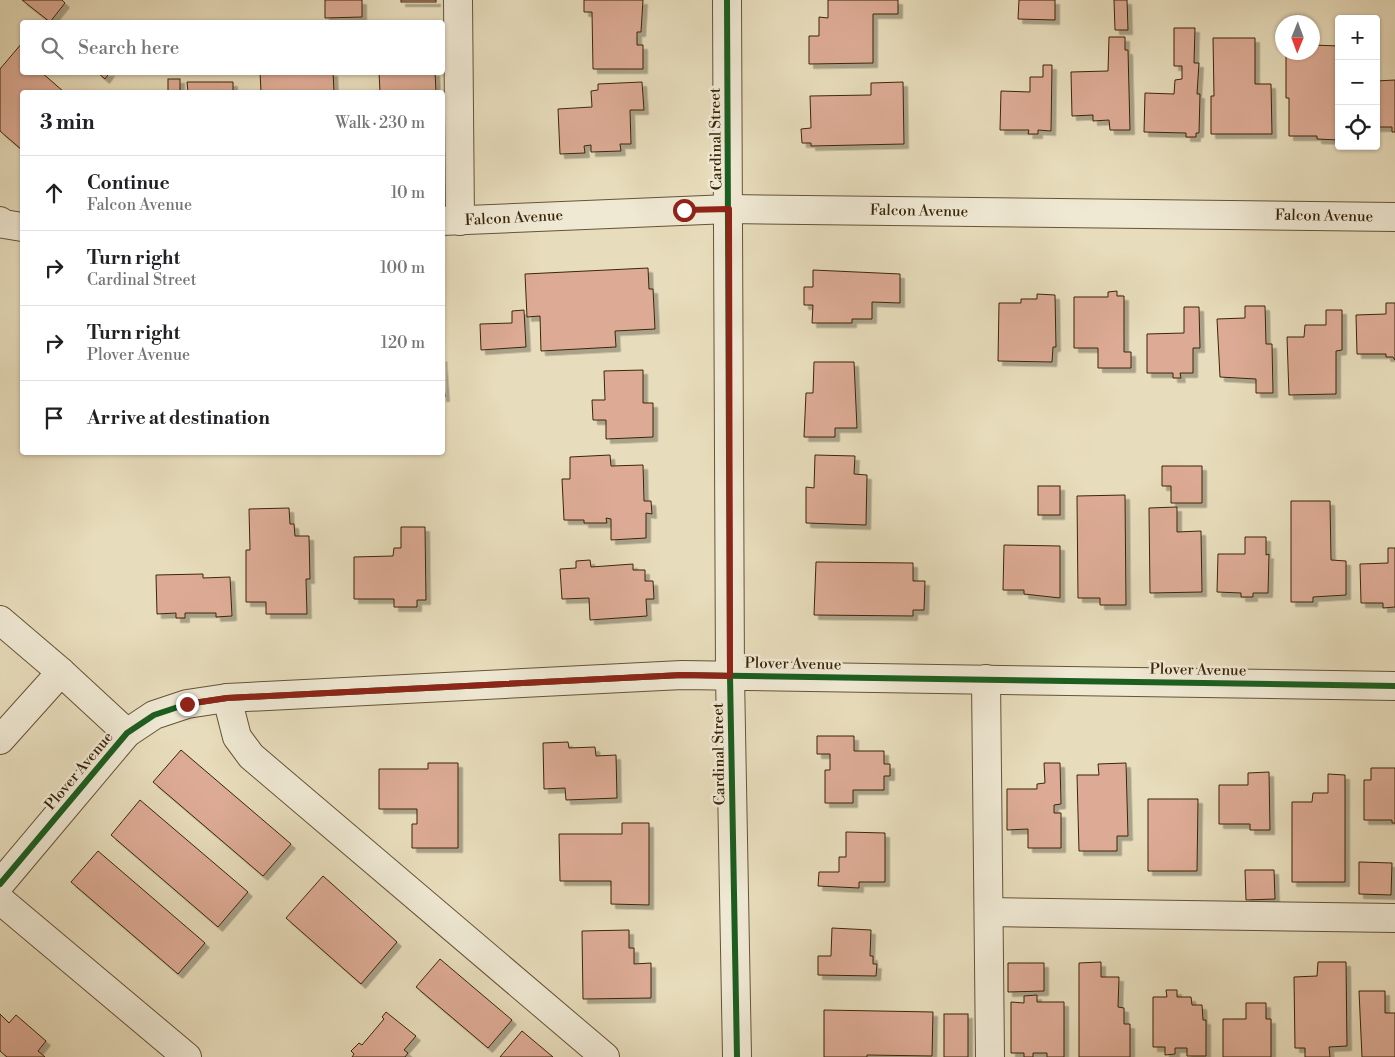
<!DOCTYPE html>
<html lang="en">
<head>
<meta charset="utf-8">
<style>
  body { margin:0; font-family:"Libre Bodoni",serif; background:#f6f6f6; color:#202124 }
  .controls { position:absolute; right:15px; top:15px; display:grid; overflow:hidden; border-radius:5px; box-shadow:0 1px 4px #0004 }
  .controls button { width:45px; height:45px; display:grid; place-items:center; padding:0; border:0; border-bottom:1px solid #e0e0e0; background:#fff; color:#202124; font:25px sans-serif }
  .compass { position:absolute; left:1275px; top:15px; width:45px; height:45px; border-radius:50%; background:#fff; box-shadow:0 1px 4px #0004; rotate:181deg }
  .stop { position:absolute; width:15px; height:15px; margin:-11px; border:4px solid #8f2418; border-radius:50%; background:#fff }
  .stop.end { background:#8f2418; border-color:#fff; box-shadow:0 1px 5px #0008 }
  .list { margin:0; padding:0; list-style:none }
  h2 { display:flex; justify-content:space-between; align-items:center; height:65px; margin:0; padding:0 20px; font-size:21px }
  h2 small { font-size:16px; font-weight:400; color:#757577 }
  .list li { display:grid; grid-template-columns:32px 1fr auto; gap:15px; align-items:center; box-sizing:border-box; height:75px; padding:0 20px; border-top:1px solid #e0e0e0 }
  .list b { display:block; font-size:19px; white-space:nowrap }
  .list p { margin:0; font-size:16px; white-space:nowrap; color:#757577 }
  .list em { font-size:16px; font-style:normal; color:#757577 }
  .icon { flex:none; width:28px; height:28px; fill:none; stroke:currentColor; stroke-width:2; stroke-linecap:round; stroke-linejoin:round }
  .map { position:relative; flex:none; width:1395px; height:1057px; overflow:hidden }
  .search { position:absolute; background:#fff; box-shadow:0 1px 4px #0004; left:20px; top:20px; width:425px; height:55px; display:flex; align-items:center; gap:12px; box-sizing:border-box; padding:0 18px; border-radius:5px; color:#757577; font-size:19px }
  .panel { position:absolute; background:#fff; box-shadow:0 1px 4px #0004; left:20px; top:90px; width:425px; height:365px; border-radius:5px }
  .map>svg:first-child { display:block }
  .building { fill:#ddab95; stroke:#3a2609; filter:url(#shadow) }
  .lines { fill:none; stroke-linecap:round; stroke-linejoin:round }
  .minor-casing { stroke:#655436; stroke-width:30 }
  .minor { stroke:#efe8d3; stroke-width:28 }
  .cycleway-casing { stroke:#efe8d3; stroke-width:9 }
  .cycleway { stroke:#1b5e20; stroke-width:6 }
  .route { stroke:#8f2418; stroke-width:6 }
  .labels { text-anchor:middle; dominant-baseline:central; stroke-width:5; stroke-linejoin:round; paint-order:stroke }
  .street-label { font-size:15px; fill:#3a2609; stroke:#efe8d3 }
</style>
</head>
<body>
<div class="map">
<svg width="1395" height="1057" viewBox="0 0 1395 1057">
  <defs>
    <filter id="shadow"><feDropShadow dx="4.5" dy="4.5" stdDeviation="0" flood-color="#0004"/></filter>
  </defs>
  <rect width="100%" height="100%" fill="#e7dcbb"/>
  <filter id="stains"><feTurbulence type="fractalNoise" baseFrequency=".004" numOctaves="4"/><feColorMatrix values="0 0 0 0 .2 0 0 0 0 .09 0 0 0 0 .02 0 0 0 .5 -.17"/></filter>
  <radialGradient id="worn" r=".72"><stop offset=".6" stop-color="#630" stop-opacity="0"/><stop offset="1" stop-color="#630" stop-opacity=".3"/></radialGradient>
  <g class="building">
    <path d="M22,0H62L65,3L50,22Z"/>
    <path d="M325,0H362V17L325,18Z"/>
    <rect x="401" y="0" width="35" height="2"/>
    <path d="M584,0H643L641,32H637V45H643V69H593L592,12H584Z"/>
    <path d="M828,0H898V14H873V63L809,64V36H819V17L828,18Z"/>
    <path d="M1019,0H1055V20L1018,19Z"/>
    <path d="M1114,0H1127L1128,30H1115Z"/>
    <path d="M1174,28H1195L1194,63H1199L1197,94H1200L1199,133H1196V137H1186V133L1144,132L1145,93L1174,94L1175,80L1182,79V66H1174Z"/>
    <path d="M1109,37H1125V50H1128L1130,130H1110L1109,120L1093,121V115L1072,116L1071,72L1108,71Z"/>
    <path d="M1213,38H1255V84H1271L1272,134H1211V96H1214Z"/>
    <path d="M22,43V72H41L64,92H22V150L0,131V69Z"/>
    <path d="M1312,45L1339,46L1338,140L1317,139V136H1289V98H1286V52H1312Z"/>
    <path d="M1043,65H1052L1051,131L1038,130V134H1028L1029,130H1000L1001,91L1030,92V77H1043Z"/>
    <path d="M97,72H110L105,79Z"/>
    <path d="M260,72H333L334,92H261Z"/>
    <path d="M379,72H435L436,92H380Z"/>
    <rect x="168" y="79" width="12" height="13"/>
    <path d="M1395,80V132H1392V127H1376V81Z"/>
    <path d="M187,82H233V92H188Z"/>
    <path d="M642,82L644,110H630L631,144H620L621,151L591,152V145L584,146L585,153L560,154L558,109L592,107L591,91L598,90V84Z"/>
    <path d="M903,82L904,144L811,146V143H802L801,129L811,128L810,96L871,95V83Z"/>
    <path d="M648,268L649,289H653L655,329L615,331L616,347L541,351L540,316L527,317L525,274Z"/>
    <path d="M813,270L900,274V303L872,302V319H852V323H812L813,305H804V287H813Z"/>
    <path d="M1117,291V296H1124V352H1131V368H1098V348H1074V297H1108V292Z"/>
    <path d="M1037,294L1055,295L1056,347H1053L1052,362L998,361L999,303H1021V299H1037Z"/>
    <path d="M1386,303H1395V360L1393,357H1386V354H1357L1356,315L1386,314Z"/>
    <path d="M1245,306H1265L1266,344H1272L1273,393H1256V379L1220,377L1217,319L1245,318Z"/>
    <path d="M1184,307H1199L1200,348H1193V373H1180L1181,378H1173V373H1147V334L1184,333Z"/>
    <path d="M524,310L526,347L481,350L480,324L512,323V311Z"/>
    <path d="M1326,310H1342V350L1336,351V394L1289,395L1287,337H1304L1305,325H1326Z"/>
    <path d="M442,357L445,397H442Z"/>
    <path d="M814,362H854L857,428H835V437H804L806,393H813Z"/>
    <path d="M643,370V403H653V437L606,439V420H593L592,400H605L604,371Z"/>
    <path d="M610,455L611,466L643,465L644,501H651L652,514L646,513V538L611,540V519L606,518L607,523H584V520H564L562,479H570V457Z"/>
    <path d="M815,455L855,456L854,474L867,475L866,525L806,523V487L814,488Z"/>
    <path d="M1162,466H1202V503H1171V486H1162Z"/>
    <rect x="1038" y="486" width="22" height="29"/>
    <path d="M1125,495L1126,605H1100V598H1078L1077,496Z"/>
    <path d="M1291,501H1330L1331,560L1346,561V595L1313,597V602H1291Z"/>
    <path d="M1177,507V532L1201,531L1202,592L1150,593L1149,508Z"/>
    <path d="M289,508L290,524H294L295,536H309L310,579H306L307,614H266V602H246V550H250L249,509Z"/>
    <path d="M401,527H425L426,600H417V607H394V599H354V557L393,556L394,548H401Z"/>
    <path d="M1245,537H1266V555L1269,554L1268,593H1253V597H1241V593L1217,592L1218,554H1245Z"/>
    <path d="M1004,545L1060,546V598L1024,594V590H1003Z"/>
    <path d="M1388,548H1395V607L1383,608V603H1361L1360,564L1388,563Z"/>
    <path d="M590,560L591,567L633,564V570H645V581H653L654,599H646L647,616L590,620L589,598L562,599L560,569L576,568V561Z"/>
    <path d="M816,562L913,563V581H925L924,610H913V616L814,615Z"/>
    <path d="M203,574V578L230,577L232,616L216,617V613H185V618H176V613L157,614L156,575Z"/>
    <path d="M817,736H854V751H884V764H890V776H884V790H853V803H825V770H830V754H817Z"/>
    <path d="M568,742L569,748L595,747L596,756L616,755L617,798L566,800L565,788L544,789L543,743Z"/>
    <path d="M181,750L291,844L263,876L153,782Z"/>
    <path d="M428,763H458V848H412V824H417V809H379V769H428Z"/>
    <path d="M1044,763H1060L1061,804L1054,805V813H1061V848H1028V829L1007,830V789H1037V784L1045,783Z"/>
    <path d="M1126,763L1128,836H1117V851H1079L1077,775H1099L1098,764Z"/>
    <path d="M1371,768H1395V823H1392V820H1364V780H1371Z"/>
    <path d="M1269,772L1270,830H1250V824H1219V785H1248V773Z"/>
    <path d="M1328,774L1345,775V882H1292V802H1312L1313,793H1328Z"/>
    <path d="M1148,799H1198L1197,871H1148Z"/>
    <path d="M140,800L248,892L218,927L111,835Z"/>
    <path d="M622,823H649V905L611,904V881H560L559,834H622Z"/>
    <path d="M846,832L885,833V882H859V888L818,886L819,872H839V857H846Z"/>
    <path d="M98,851L205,943L178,974L71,882Z"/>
    <path d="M1359,862L1392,863L1391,895L1359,894Z"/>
    <path d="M1245,870H1274L1275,899L1246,900Z"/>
    <path d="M323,876L397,942L361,984L286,918Z"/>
    <path d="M832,928L871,930L870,956H873V964H877L876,976L818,975V956H831Z"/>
    <path d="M629,930V948H634V964L651,963V998L583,999L582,931Z"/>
    <path d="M440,959L512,1020L488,1048L416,987Z"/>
    <path d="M1101,962V977H1119L1118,1007L1124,1008V1024H1130V1057H1079V963Z"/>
    <path d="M1318,962H1346L1347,1046L1329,1047L1330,1057H1305V1048H1295L1294,977L1317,976Z"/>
    <path d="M1008,963H1044V991L1008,992Z"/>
    <path d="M1166,990H1177V997H1191L1192,1005H1202L1203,1020H1206V1056H1187V1048H1175V1054L1165,1055V1047H1153V997H1167Z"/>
    <path d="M1359,991H1385V1013H1395V1057H1362Z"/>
    <path d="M1037,995V1002H1064V1057H1047V1053H1033V1057H1024V1053H1011V1002L1024,1003V996Z"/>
    <path d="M1246,1003H1266V1019H1271V1057H1223V1019H1246Z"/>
    <path d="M824,1010L933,1012L932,1056L867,1055V1057H824Z"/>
    <path d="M386,1012L416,1036L404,1050L408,1053L405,1057H352L354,1054L351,1051L359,1043L362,1045L384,1019L382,1017Z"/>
    <path d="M0,1014L9,1023L16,1015L46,1041L38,1051L45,1057H7L0,1051Z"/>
    <rect x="944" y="1014" width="24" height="43"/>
    <path d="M522,1031L553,1057H500Z"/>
  </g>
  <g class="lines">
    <g class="minor-casing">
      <g id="minor">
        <path d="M458,0L460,221"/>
        <path d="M727,0L730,676L737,1057"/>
        <path d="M0,221L4,224L22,227"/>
        <path d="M442,221L729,209L1395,217"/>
        <path d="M0,620L61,672"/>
        <path d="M986,679L990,1057"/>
        <path d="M227,698L237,737L251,756L605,1057"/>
        <path d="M0,740L61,672L127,733"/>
        <path d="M0,884L127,733L154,715L187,704L227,698L682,675L1395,686"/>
        <path d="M0,900L187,1057"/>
        <path d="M989,912L1395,918"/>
      </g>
    </g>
    <use href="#minor" class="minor"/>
    <g class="cycleway-casing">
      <g id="cycleway">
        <path d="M727,0L730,676L737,1057"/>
        <path d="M0,884L127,733L154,715L187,704L227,698L682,675L1395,686"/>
      </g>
    </g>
    <use href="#cycleway" class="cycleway"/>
  </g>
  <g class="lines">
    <path class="route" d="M187,704L227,698L682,675L730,676L729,209L684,210"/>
  </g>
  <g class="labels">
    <g class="street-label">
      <text transform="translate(716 139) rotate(-91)">Cardinal Street</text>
      <text transform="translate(919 211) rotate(1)">Falcon Avenue</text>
      <text transform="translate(1324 216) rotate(1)">Falcon Avenue</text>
      <text transform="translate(514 218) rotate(-3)">Falcon Avenue</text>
      <text transform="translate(793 664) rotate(1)">Plover Avenue</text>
      <text transform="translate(1198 670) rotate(1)">Plover Avenue</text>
      <text transform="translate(719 754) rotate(-91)">Cardinal Street</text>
      <text transform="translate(79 771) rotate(-50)">Plover Avenue</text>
    </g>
  </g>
  <rect width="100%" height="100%" filter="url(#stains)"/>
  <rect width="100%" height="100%" fill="url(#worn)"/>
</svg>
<div class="controls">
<button>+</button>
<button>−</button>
<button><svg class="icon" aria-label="locate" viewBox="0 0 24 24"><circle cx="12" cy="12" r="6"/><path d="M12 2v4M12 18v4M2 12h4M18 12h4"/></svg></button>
</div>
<svg class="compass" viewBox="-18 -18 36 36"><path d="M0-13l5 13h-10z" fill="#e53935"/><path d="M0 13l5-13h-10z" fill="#757577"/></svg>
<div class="stop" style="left:684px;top:210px"></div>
<div class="stop end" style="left:187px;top:704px"></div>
<div class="search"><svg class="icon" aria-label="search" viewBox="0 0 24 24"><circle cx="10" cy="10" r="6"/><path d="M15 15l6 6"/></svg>Search here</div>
<section class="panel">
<h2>3 min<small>Walk · 230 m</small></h2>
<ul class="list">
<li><svg class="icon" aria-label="ahead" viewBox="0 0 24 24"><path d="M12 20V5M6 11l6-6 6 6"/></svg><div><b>Continue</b><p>Falcon Avenue</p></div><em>10 m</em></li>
<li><svg class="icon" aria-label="right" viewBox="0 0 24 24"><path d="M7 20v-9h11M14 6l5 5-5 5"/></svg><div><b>Turn right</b><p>Cardinal Street</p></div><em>100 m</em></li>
<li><svg class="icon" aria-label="right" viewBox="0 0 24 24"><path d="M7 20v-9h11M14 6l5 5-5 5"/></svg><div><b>Turn right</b><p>Plover Avenue</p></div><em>120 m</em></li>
<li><svg class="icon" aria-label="arrive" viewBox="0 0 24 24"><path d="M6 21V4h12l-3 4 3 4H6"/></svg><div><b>Arrive at destination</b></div></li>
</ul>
</section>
</div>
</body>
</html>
